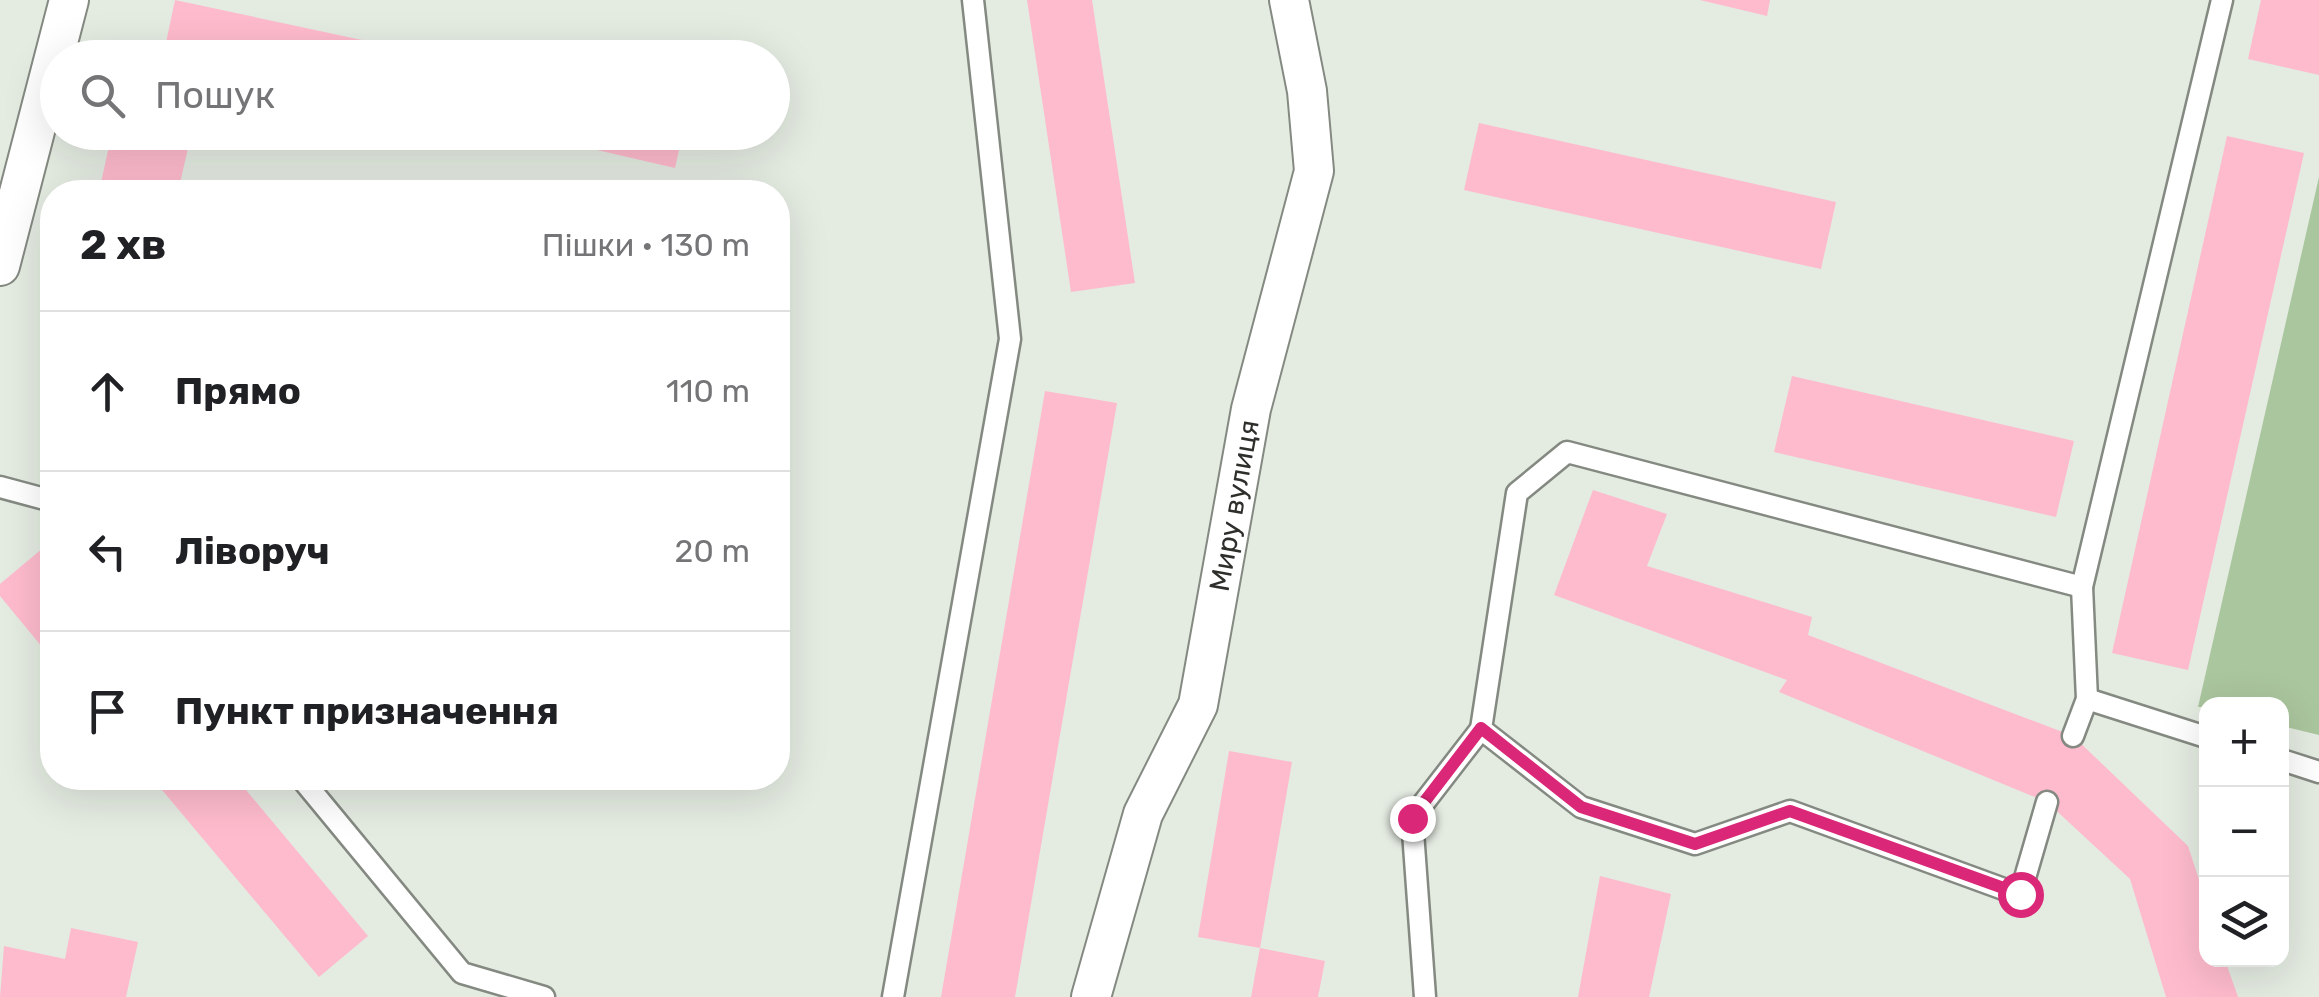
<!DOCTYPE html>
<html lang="uk">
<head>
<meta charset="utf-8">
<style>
  body { margin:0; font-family:Rubik,sans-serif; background:#f6f6f6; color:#202124 }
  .controls { position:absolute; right:30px; bottom:30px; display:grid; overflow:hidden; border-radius:20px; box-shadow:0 10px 40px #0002 }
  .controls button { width:90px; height:90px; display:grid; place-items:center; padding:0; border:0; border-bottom:2px solid #e0e0e0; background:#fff; color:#202124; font:50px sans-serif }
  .stop { position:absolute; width:30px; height:30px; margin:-22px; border:8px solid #db2777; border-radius:50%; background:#fff }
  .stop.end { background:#db2777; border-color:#fff; box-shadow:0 2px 10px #0008 }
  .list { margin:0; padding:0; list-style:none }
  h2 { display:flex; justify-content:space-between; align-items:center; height:130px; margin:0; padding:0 40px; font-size:42px }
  h2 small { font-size:32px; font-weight:400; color:#757577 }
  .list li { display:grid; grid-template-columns:65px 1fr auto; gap:30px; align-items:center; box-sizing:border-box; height:160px; padding:0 40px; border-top:2px solid #e0e0e0 }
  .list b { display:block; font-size:38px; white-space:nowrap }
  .list em { font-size:32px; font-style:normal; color:#757577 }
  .icon { flex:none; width:55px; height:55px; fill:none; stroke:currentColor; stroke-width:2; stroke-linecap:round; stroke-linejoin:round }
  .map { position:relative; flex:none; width:2319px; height:997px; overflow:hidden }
  .search { position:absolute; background:#fff; box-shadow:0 10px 40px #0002; left:40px; top:40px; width:750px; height:110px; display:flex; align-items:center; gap:25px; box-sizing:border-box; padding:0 35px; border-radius:55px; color:#757577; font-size:38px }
  .panel { position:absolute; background:#fff; box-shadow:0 10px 40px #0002; left:40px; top:180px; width:750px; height:610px; border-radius:40px }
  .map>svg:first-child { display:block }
  .green { fill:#aac69e }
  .building { fill:#febbcd }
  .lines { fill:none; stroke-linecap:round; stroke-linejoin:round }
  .lane-casing { stroke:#848a81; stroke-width:25 }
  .street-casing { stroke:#848a81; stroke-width:42 }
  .lane { stroke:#fff; stroke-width:20 }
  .street { stroke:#fff; stroke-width:38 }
  .route { stroke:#db2777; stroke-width:12 }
  .labels { text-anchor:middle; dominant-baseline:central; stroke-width:8; stroke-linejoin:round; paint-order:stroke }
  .street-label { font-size:28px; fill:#2d2f2b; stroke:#e4ebe1 }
</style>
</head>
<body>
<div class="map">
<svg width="2319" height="997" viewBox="0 0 2319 997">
  <rect width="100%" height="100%" fill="#e4ebe1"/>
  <path class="green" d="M2319,177V735L2282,726V704L2198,707Z"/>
  <g class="building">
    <path d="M175,0L437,56V58L163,57Z"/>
    <path d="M1027,0H1092L1135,283L1071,292Z"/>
    <path d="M1700,0H1770L1767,16Z"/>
    <path d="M2261,0H2319V75L2248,59Z"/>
    <path d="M1479,123L1836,202L1821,269L1464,190Z"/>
    <path d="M112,132L188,148L178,192H99Z"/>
    <path d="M519,132H683L675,168Z"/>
    <path d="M2227,136L2304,153L2188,670L2112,653Z"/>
    <path d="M1792,376L2074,441L2056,517L1774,452Z"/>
    <path d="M1045,391L1117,403L1015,997H941Z"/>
    <path d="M1593,490L1667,514L1647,566L1812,617L1808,635L2073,736L2188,846L2206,901V960H2225L2238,997H2166L2130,879L2047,802L1779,692L1787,680L1554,595Z"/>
    <path d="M43,548L52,559V659L0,596V584Z"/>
    <path d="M1229,751L1292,762L1260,948L1198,937Z"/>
    <path d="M152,778H236L368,936L319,977Z"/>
    <path d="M1600,876L1671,894L1649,997H1578Z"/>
    <path d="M71,928L138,942L126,997H0L4,946L65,959Z"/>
    <path d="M1260,948L1325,961L1318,997H1251Z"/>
  </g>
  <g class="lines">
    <g class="lane-casing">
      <g id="lane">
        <path d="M0,487L52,501"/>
        <path d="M2087,699L2206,737"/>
        <path d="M2073,736L2087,699L2082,587L2222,0"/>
        <path d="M2282,760L2319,772"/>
        <path d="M301,778L462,973L544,997"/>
        <path d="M2047,802L2020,895L1790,811L1695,844L1581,807L1481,729L1517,493L1567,452L2082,587"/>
        <path d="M893,997L1010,339L973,0"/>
        <path d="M1425,997L1412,818L1481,729"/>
      </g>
    </g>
    <g class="street-casing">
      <g id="street">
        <path d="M0,266L69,0"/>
        <path id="s1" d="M1091,997L1143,814L1198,705L1251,409L1314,171L1307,91L1289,0"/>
      </g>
    </g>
    <use href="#lane" class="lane"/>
    <use href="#street" class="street"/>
  </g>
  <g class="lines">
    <path class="route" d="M1412,818L1481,728L1581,807L1695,844L1790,811L2020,894"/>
  </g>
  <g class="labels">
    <g class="street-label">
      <text stroke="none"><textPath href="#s1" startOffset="515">Миру вулиця</textPath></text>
    </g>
  </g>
</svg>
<div class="controls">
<button>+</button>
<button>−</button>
<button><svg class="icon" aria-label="layers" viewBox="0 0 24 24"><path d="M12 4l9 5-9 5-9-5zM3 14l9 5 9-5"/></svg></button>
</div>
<div class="stop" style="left:2020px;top:894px"></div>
<div class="stop end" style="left:1412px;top:818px"></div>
<div class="search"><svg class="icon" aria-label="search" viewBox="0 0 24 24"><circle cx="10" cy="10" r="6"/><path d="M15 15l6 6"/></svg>Пошук</div>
<section class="panel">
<h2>2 хв<small>Пішки · 130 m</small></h2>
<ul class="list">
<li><svg class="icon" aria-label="ahead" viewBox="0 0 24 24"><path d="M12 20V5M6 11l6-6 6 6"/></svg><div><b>Прямо</b></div><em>110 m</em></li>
<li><svg class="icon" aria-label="left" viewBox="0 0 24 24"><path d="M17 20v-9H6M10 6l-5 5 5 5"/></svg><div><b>Ліворуч</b></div><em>20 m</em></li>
<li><svg class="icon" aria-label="arrive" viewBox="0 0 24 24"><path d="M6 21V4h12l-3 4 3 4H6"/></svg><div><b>Пункт призначення</b></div></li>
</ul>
</section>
</div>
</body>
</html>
